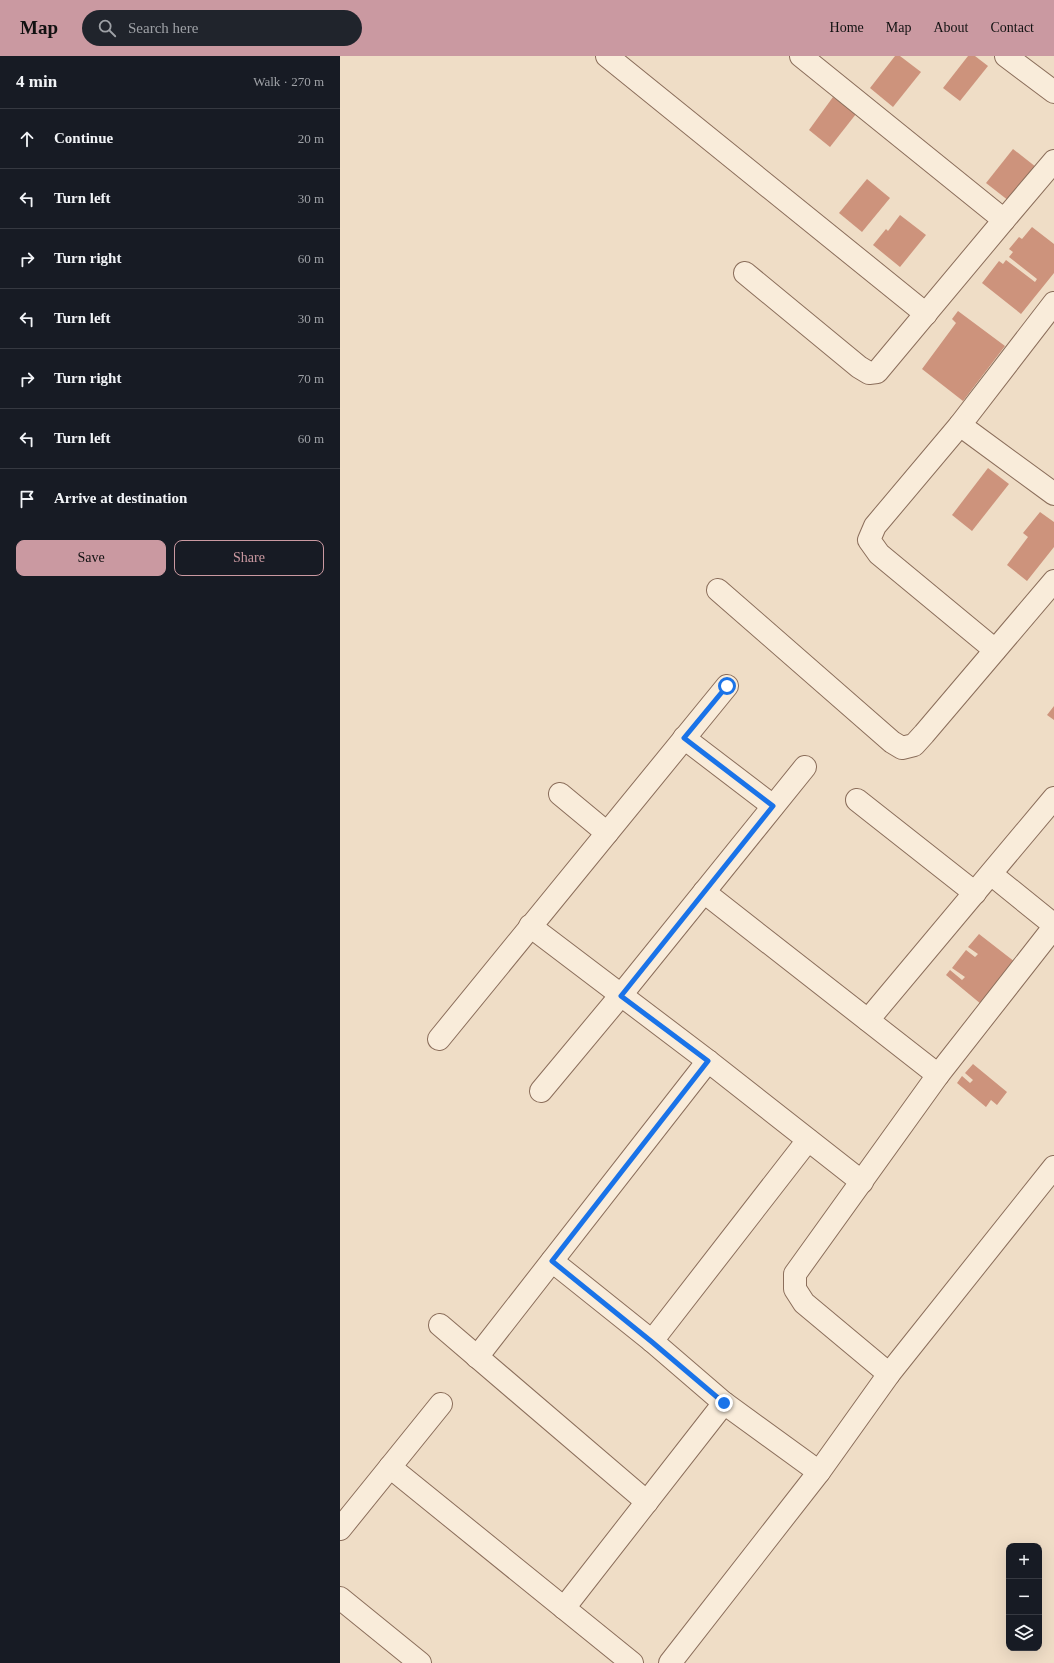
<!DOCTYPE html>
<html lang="en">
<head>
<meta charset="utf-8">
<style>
  body { margin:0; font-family:Georgia,serif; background:#20242c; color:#f1f3f6 }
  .controls { position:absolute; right:12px; bottom:12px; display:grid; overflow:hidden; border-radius:8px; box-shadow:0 4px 16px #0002 }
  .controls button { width:36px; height:36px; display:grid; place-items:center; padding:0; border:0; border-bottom:1px solid #363941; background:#171b24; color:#f1f3f6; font:20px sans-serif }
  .stop { position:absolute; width:12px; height:12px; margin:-9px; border:3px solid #1a73e8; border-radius:50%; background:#fff }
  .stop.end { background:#1a73e8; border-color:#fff; box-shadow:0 1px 4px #0008 }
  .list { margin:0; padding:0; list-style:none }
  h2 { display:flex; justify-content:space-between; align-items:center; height:52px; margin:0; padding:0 16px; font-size:17px }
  h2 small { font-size:13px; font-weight:400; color:#9ea1a6 }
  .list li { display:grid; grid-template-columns:26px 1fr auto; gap:12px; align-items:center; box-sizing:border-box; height:60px; padding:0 16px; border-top:1px solid #363941 }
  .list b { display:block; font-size:15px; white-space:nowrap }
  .list em { font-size:13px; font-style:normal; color:#9ea1a6 }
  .actions { display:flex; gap:8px; padding:12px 16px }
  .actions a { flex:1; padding:9px 0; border:1px solid #ca99a1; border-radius:8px; text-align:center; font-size:14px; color:#ca99a1 }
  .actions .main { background:#ca99a1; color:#111 }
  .icon { flex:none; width:22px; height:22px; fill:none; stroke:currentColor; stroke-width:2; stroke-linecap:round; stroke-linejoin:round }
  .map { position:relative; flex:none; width:714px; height:1607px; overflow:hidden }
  header { display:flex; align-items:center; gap:24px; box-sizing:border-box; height:56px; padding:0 20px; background:#ca99a1; color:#111 }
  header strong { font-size:19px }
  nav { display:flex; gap:22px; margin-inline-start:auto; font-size:14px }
  .search { width:280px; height:36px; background:#20242c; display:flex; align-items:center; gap:10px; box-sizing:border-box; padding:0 14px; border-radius:22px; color:#9ea1a6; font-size:15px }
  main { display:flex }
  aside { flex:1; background:#171b24 }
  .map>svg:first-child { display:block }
  .building { fill:#cd937c }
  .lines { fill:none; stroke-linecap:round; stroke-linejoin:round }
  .street-casing { stroke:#8b6e5b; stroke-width:24 }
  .street { stroke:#f9ecda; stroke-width:22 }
  .route { stroke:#1a73e8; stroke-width:5 }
</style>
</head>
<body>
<header>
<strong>Map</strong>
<div class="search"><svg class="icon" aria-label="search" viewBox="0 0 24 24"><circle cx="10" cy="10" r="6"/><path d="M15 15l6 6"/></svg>Search here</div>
<nav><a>Home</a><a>Map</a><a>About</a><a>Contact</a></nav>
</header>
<main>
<aside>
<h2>4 min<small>Walk · 270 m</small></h2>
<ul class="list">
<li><svg class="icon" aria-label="ahead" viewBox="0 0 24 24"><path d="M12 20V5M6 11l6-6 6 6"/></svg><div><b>Continue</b></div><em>20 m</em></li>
<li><svg class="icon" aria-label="left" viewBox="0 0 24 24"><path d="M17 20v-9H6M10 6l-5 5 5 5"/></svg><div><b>Turn left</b></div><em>30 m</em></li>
<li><svg class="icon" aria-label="right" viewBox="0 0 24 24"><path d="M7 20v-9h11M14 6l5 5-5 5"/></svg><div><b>Turn right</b></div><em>60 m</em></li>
<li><svg class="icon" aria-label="left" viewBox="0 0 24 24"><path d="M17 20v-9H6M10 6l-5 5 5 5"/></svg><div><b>Turn left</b></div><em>30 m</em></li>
<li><svg class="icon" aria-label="right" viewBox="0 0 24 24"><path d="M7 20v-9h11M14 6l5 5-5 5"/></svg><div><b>Turn right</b></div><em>70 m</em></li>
<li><svg class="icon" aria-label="left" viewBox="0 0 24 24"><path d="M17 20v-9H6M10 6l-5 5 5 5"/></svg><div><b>Turn left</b></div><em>60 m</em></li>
<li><svg class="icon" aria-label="arrive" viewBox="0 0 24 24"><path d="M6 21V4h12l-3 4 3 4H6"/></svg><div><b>Arrive at destination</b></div></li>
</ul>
<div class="actions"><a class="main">Save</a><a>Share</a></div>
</aside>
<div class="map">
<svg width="714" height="1607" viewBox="0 0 714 1607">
  <rect width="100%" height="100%" fill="#efddc6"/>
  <g class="building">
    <path d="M555,0H560L581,16L553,51L530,32Z"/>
    <path d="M628,0H635L648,10L620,45L603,32Z"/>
    <path d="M493,41L516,58L490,91L469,74Z"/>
    <path d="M673,93L696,111L669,145L646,127Z"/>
    <path d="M527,123L550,142L522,176L499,157Z"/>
    <path d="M560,159L586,179L560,211L533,189L546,173L548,175Z"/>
    <path d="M692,171L714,188V217L681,258L642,227L659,205L663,208L666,204L695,226L697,223L669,201L673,196L669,193L679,181L682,183Z"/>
    <path d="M618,255L665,290L623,345L582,313L616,267L612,263Z"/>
    <path d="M648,412L669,428L632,475L612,459Z"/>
    <path d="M700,456L714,466V491L687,525L667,509L688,481L683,477Z"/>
    <path d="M714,650V664L707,659Z"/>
    <path d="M639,878L675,906L641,948L606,919L610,914L622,924L625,921L612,912L626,894L635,901L638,898L628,891Z"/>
    <path d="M633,1008L667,1036L657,1049L651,1044L646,1051L617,1027L622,1020L630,1027L633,1024L625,1017Z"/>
  </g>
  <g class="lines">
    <g class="street-casing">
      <g id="street">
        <path d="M267,0L586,258"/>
        <path d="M461,0L664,164L714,105"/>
        <path d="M666,0L714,36"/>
        <path d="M405,217L519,311L529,317L537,316L664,164"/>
        <path d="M714,247L620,369L714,438"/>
        <path d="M620,369L535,470L529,484L539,498L655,594"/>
        <path d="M378,534L552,686L562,692L574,689L584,678L714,525"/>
        <path d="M344,682L433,750"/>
        <path d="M220,738L267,777"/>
        <path d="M517,744L635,837"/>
        <path d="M651,818L714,869"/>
        <path d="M364,836L598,1019"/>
        <path d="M190,870L368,1005L522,1126"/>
        <path d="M528,964L714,742"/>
        <path d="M99,983L387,630"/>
        <path d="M201,1035L281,939L465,711"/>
        <path d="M212,1205L312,1285L384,1347L479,1416"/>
        <path d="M100,1269L307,1446"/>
        <path d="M312,1285L468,1084"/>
        <path d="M137,1301L368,1005"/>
        <path d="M549,1318L464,1247L455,1233V1218L598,1019L714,871"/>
        <path d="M50,1411L292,1607"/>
        <path d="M0,1473L101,1348"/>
        <path d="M0,1542L80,1607"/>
        <path d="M224,1552L384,1347"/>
        <path d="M330,1607L479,1416L549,1318L714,1111"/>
      </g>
    </g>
    <use href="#street" class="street"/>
  </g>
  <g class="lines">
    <path class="route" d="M384,1347L312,1286L212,1205L368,1005L281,940L433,750L344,682L387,630"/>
  </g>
</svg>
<div class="controls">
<button>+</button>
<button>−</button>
<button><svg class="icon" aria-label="layers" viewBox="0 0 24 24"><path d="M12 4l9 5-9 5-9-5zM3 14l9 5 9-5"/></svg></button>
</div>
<div class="stop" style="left:387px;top:630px"></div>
<div class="stop end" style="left:384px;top:1347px"></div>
</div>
</main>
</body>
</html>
